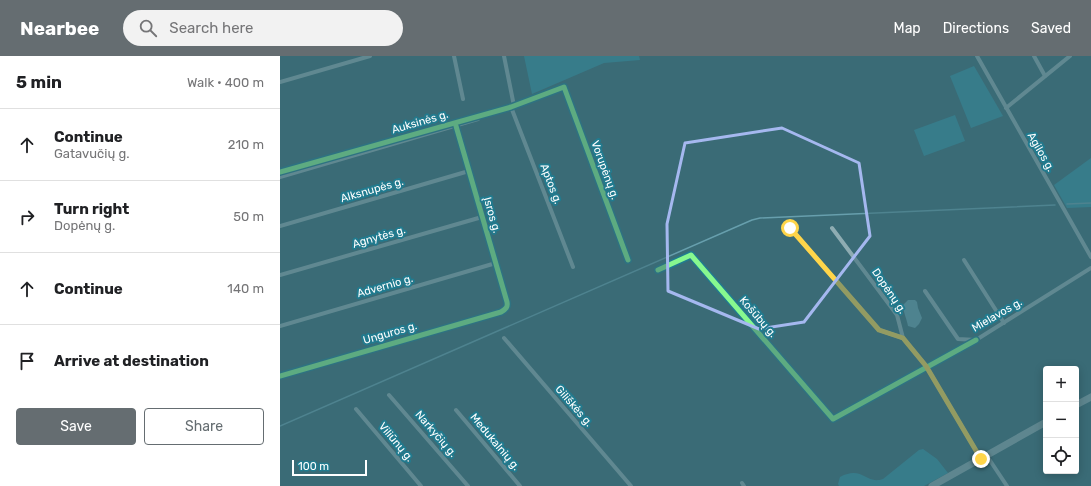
<!DOCTYPE html>
<html lang="en">
<head>
<meta charset="utf-8">
<style>
  body { margin:0; font-family:Rubik,sans-serif; background:#f2f2f2; color:#202124 }
  .controls { position:absolute; right:12px; bottom:12px; display:grid; overflow:hidden; border-radius:4px; box-shadow:0 2px 10px #0003 }
  .controls button { width:36px; height:36px; display:grid; place-items:center; padding:0; border:0; border-bottom:1px solid #e0e0e0; background:#fff; color:#202124; font:20px sans-serif }
  .scale { position:absolute; left:12px; bottom:10px; width:75px; box-sizing:border-box; padding-left:4px; border:2px solid #fff; border-top:0; font-size:11px; line-height:14px; white-space:nowrap; color:#fff; -webkit-text-stroke:3px #217b8f; paint-order:stroke }
  .stop { position:absolute; width:12px; height:12px; margin:-9px; border:3px solid #ffd54a; border-radius:50%; background:#fff }
  .stop.end { background:#ffd54a; border-color:#fff; box-shadow:0 1px 4px #0008 }
  .list { margin:0; padding:0; list-style:none }
  h2 { display:flex; justify-content:space-between; align-items:center; height:52px; margin:0; padding:0 16px; font-size:17px }
  h2 small { font-size:13px; font-weight:400; color:#757577 }
  .list li { display:grid; grid-template-columns:26px 1fr auto; gap:12px; align-items:center; box-sizing:border-box; height:72px; padding:0 16px; border-top:1px solid #e0e0e0 }
  .list b { display:block; font-size:15px; white-space:nowrap }
  .list p { margin:0; font-size:13px; white-space:nowrap; color:#757577 }
  .list em { font-size:13px; font-style:normal; color:#757577 }
  .actions { display:flex; gap:8px; padding:12px 16px }
  .actions a { flex:1; padding:9px 0; border:1px solid #656d71; border-radius:4px; text-align:center; font-size:14px; color:#656d71 }
  .actions .main { background:#656d71; color:#fff }
  .icon { flex:none; width:22px; height:22px; fill:none; stroke:currentColor; stroke-width:2; stroke-linecap:round; stroke-linejoin:round }
  .map { position:relative; flex:none; width:811px; height:430px; overflow:hidden }
  header { display:flex; align-items:center; gap:24px; box-sizing:border-box; height:56px; padding:0 20px; background:#656d71; color:#fff }
  header strong { font-size:19px }
  nav { display:flex; gap:22px; margin-inline-start:auto; font-size:14px }
  .search { width:280px; height:36px; background:#f2f2f2; display:flex; align-items:center; gap:10px; box-sizing:border-box; padding:0 14px; border-radius:22px; color:#757577; font-size:15px }
  main { display:flex }
  aside { flex:1; background:#fff }
  .map>svg:first-child { display:block }
  .green { fill:#3390a3 }
  .water { fill:#679fad }
  .lines { fill:none; stroke-linecap:round; stroke-linejoin:round }
  .stream { stroke:#679fad; stroke-width:1.5 }
  .street { stroke:#8eacb2; stroke-width:4 }
  .secondary { stroke:#8aa7ae; stroke-width:7 }
  .cycleway-casing { stroke:#217b8f; stroke-width:8 }
  .cycleway { stroke:#87f88f; stroke-width:5 }
  .route { stroke:#ffd54a; stroke-width:5 }
  .marked { fill:none; stroke:#a5b8ef; stroke-width:3; stroke-linejoin:round }
  .labels { text-anchor:middle; dominant-baseline:central; stroke-width:4; stroke-linejoin:round; paint-order:stroke }
  .street-label { font-size:11px; fill:#fff; stroke:#217b8f }
</style>
</head>
<body>
<header>
<strong>Nearbee</strong>
<div class="search"><svg class="icon" aria-label="search" viewBox="0 0 24 24"><circle cx="10" cy="10" r="6"/><path d="M15 15l6 6"/></svg>Search here</div>
<nav><a>Map</a><a>Directions</a><a>Saved</a></nav>
</header>
<main>
<aside>
<h2>5 min<small>Walk · 400 m</small></h2>
<ul class="list">
<li><svg class="icon" aria-label="ahead" viewBox="0 0 24 24"><path d="M12 20V5M6 11l6-6 6 6"/></svg><div><b>Continue</b><p>Gatavučių g.</p></div><em>210 m</em></li>
<li><svg class="icon" aria-label="right" viewBox="0 0 24 24"><path d="M7 20v-9h11M14 6l5 5-5 5"/></svg><div><b>Turn right</b><p>Dopėnų g.</p></div><em>50 m</em></li>
<li><svg class="icon" aria-label="ahead" viewBox="0 0 24 24"><path d="M12 20V5M6 11l6-6 6 6"/></svg><div><b>Continue</b></div><em>140 m</em></li>
<li><svg class="icon" aria-label="arrive" viewBox="0 0 24 24"><path d="M6 21V4h12l-3 4 3 4H6"/></svg><div><b>Arrive at destination</b></div></li>
</ul>
<div class="actions"><a class="main">Save</a><a>Share</a></div>
</aside>
<div class="map">
<svg width="811" height="430" viewBox="0 0 811 430">
  <rect width="100%" height="100%" fill="#3a6b76"/>
  <g class="green">
    <path d="M244,0H359L360,4L324,7L252,38Z"/>
    <path d="M694,10L723,60L691,72L670,20Z"/>
    <path d="M675,59L685,85L644,100L634,74Z"/>
    <path d="M811,102V151L787,152L774,129Z"/>
    <path d="M643,393L657,403L668,417L644,430H559L558,428L560,421C583,409 585,429 603,423L639,394Z"/>
  </g>
  <path class="water" d="M628,244H635L637,246L638,252L642,262L639,268L635,272L628,270C627,264 623,255 623,249Z"/>
  <g class="lines">
    <g class="stream">
      <path d="M787,148L811,147"/>
      <path d="M0,370L472,164L480,162L775,149"/>
    </g>
    <g class="street">
      <path d="M174,0L183,43"/>
      <path d="M224,0L234,50"/>
      <path d="M697,0L811,201"/>
      <path d="M754,0L765,20"/>
      <path d="M0,26L90,0"/>
      <path d="M231,51L293,211"/>
      <path d="M726,52L790,0"/>
      <path d="M0,116L231,51L284,31L348,204"/>
      <path d="M0,121L198,63"/>
      <path d="M0,170L189,115"/>
      <path d="M510,172L599,274L623,282"/>
      <path d="M552,172L617,259L623,282L646,310L701,403"/>
      <path d="M684,204L724,267"/>
      <path d="M378,214L411,199L553,363L696,284"/>
      <path d="M0,219L202,161"/>
      <path d="M645,235L678,283L696,284L811,212"/>
      <path d="M0,270L216,207"/>
      <path d="M224,282L351,430"/>
      <path d="M0,320L221,256C226,253 228,251 227,246L176,70"/>
      <path d="M109,339L188,430"/>
      <path d="M76,353L141,430"/>
      <path d="M176,354L240,430"/>
      <path d="M707,400L727,430"/>
      <path d="M462,427L464,430"/>
    </g>
    <g class="secondary">
      <path d="M796,349L811,341"/>
      <path d="M652,430L766,366"/>
    </g>
    <g class="cycleway-casing">
      <g id="cycleway">
        <path d="M0,116L231,51L284,31L348,204"/>
        <path d="M378,214L411,199L553,363L696,284"/>
        <path d="M0,320L221,256C226,253 228,251 227,246L176,70"/>
      </g>
    </g>
    <use href="#cycleway" class="cycleway"/>
  </g>
  <g class="lines">
    <path class="route" d="M510,172L599,274L623,282L646,310L701,403"/>
  </g>
  <path d="M0 0H811V430H0ZM502,72L579,107L590,180L524,266L479,273L388,235L387,168L405,87Z" fill="#3a6b76" fill-opacity=".55" fill-rule="evenodd"/>
  <path class="marked" d="M502,72L579,107L590,180L524,266L479,273L388,235L387,168L405,87Z"/>
  <g class="labels">
    <g class="street-label">
      <text transform="translate(140 66) rotate(-16)">Auksinės g.</text>
      <text transform="translate(761 96) rotate(60)">Agilos g.</text>
      <text transform="translate(325 114) rotate(70)">Vorupėnų g.</text>
      <text transform="translate(271 128) rotate(69)">Aptos g.</text>
      <text transform="translate(92 134) rotate(-16)">Alksnupės g.</text>
      <text transform="translate(212 159) rotate(74)">Įsros g.</text>
      <text transform="translate(99 181) rotate(-16)">Agnytės g.</text>
      <text transform="translate(105 230) rotate(-16)">Advernio g.</text>
      <text transform="translate(609 235) rotate(56)">Dopėnų g.</text>
      <text transform="translate(717 259) rotate(-30)">Mielavos g.</text>
      <text transform="translate(478 261) rotate(49)">Košūbų g.</text>
      <text transform="translate(110 277) rotate(-16)">Unguros g.</text>
      <text transform="translate(294 350) rotate(49)">Giliškės g.</text>
      <text transform="translate(156 378) rotate(49)">Narkyčių g.</text>
      <text transform="translate(116 386) rotate(50)">Viliūnų g.</text>
      <text transform="translate(215 386) rotate(50)">Medukalnių g.</text>
    </g>
  </g>
</svg>
<div class="controls">
<button>+</button>
<button>−</button>
<button><svg class="icon" aria-label="locate" viewBox="0 0 24 24"><circle cx="12" cy="12" r="6"/><path d="M12 2v4M12 18v4M2 12h4M18 12h4"/></svg></button>
</div>
<div class="scale">100 m</div>
<div class="stop" style="left:510px;top:172px"></div>
<div class="stop end" style="left:701px;top:403px"></div>
</div>
</main>
</body>
</html>
